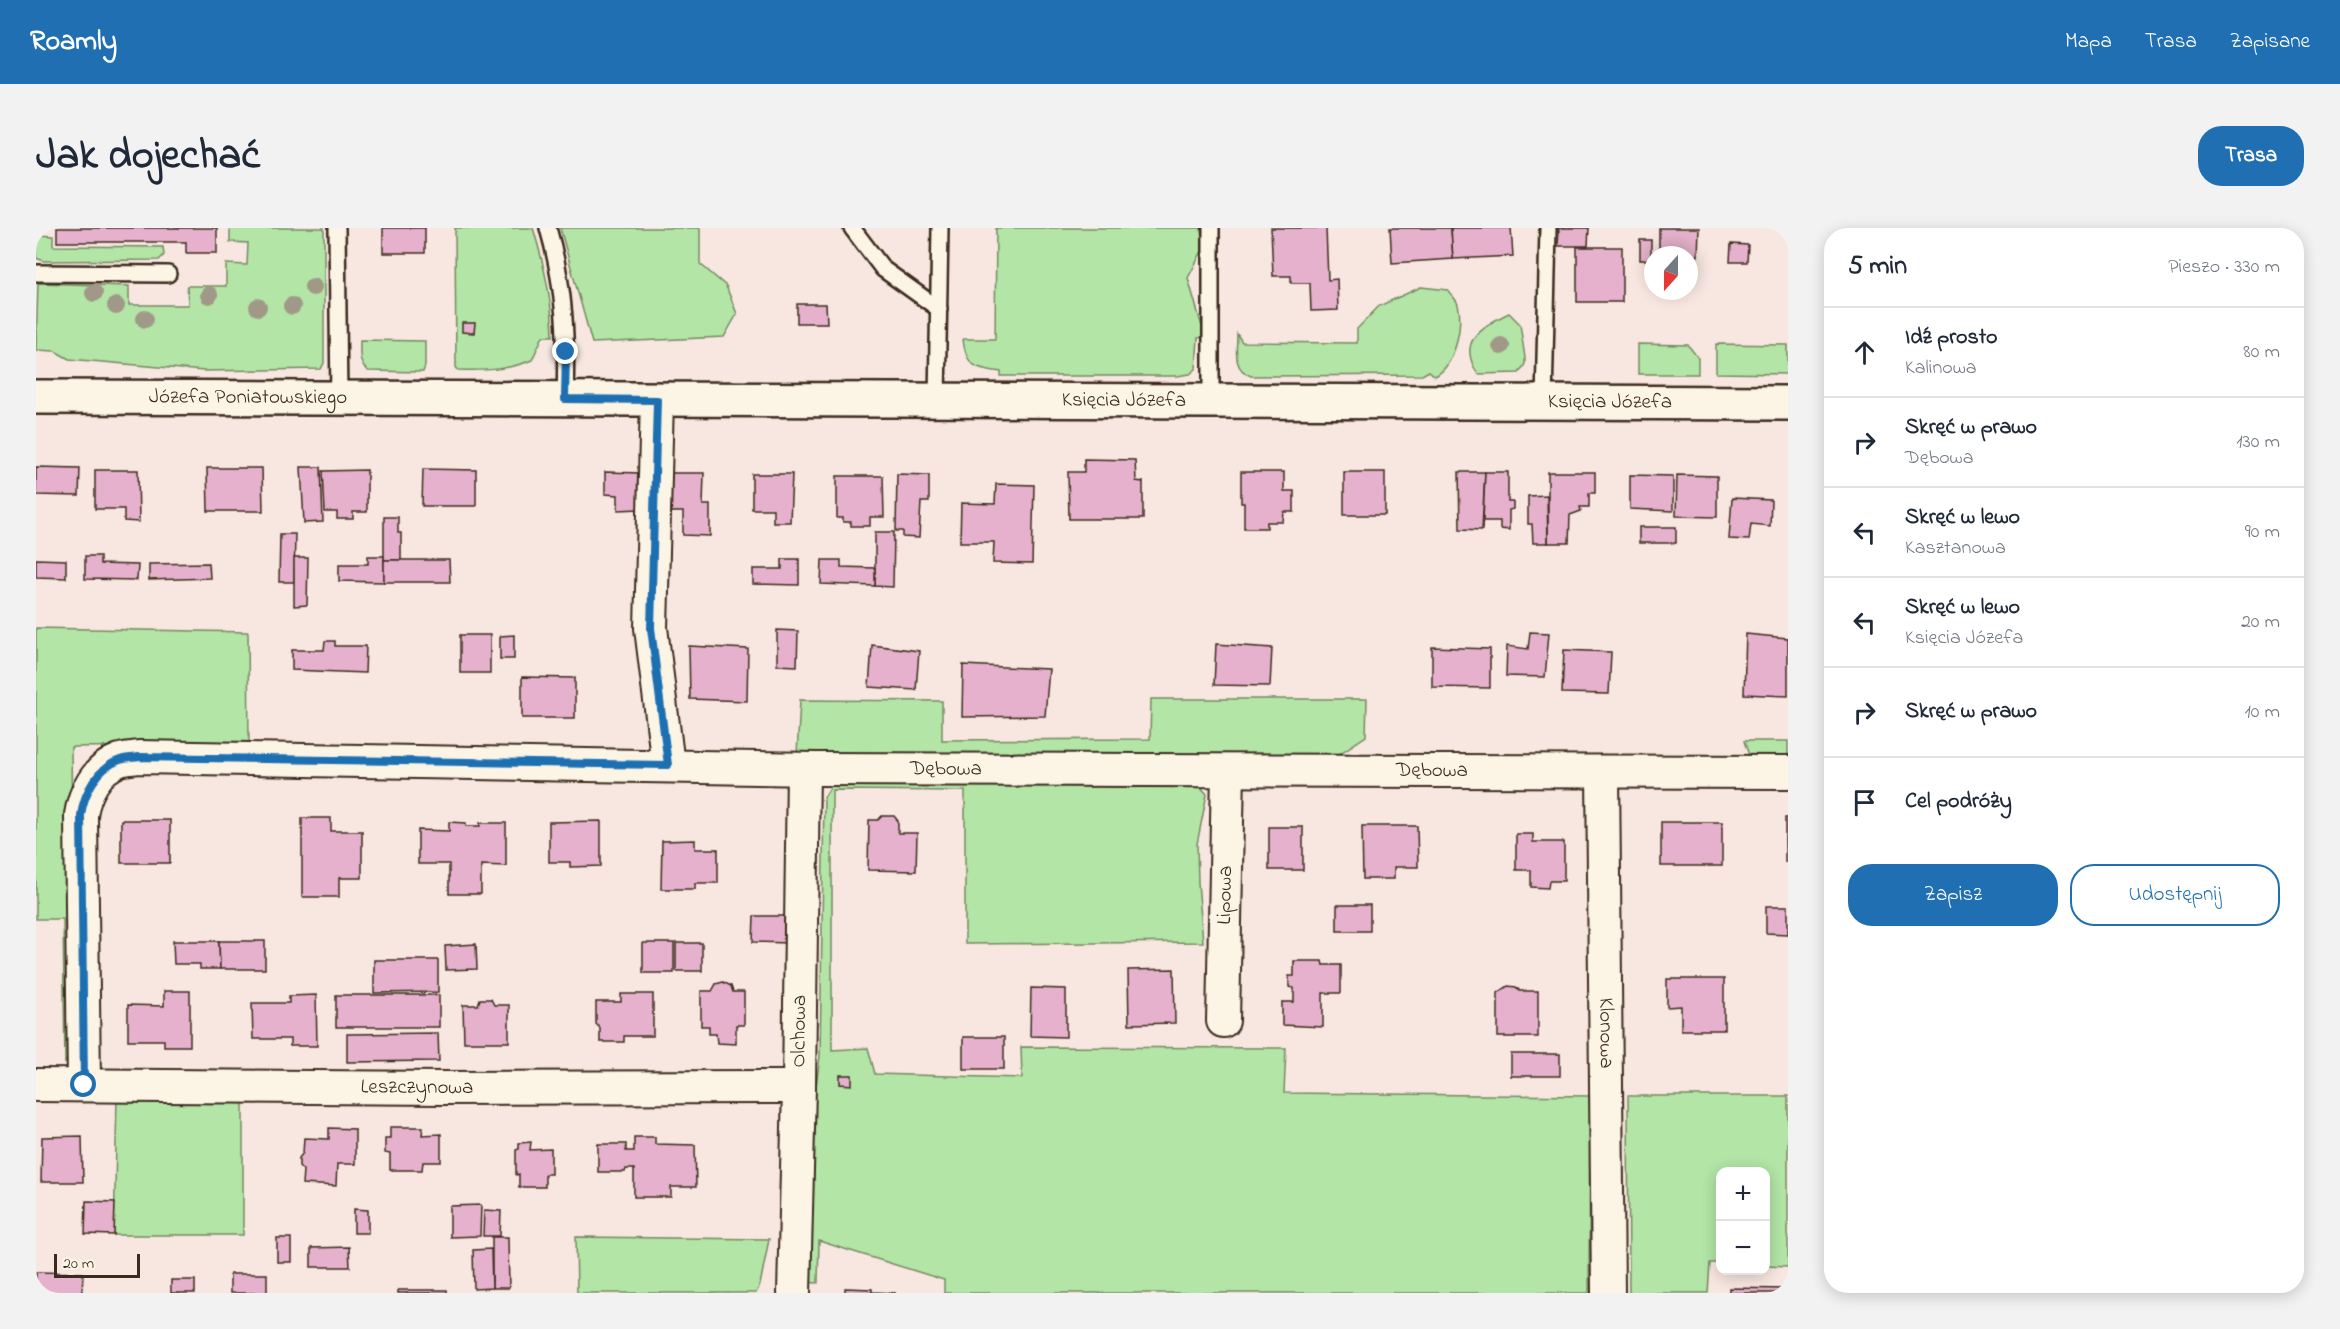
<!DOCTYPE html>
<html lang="pl">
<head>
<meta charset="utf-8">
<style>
  body { margin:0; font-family:"Indie Flower",sans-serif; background:#f2f2f3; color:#1f2937 }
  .controls { position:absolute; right:18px; bottom:18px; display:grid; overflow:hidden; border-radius:12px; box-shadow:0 3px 15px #0003 }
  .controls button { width:54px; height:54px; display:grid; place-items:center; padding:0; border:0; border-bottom:2px solid #e0e1e3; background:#fff; color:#1f2937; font:30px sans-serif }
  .compass { position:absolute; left:1608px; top:18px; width:54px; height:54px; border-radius:50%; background:#fff; box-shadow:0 3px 15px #0003; rotate:201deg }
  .scale { position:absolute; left:18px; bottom:15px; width:86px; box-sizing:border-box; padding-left:6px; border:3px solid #3b2a1e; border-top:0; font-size:16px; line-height:21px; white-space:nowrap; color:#3b2a1e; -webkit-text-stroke:4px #fcf5e5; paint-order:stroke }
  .stop { position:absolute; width:18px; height:18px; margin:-14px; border:4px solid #1f6fb2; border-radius:50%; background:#fff }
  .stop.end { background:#1f6fb2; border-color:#fff; box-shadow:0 2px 6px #0008 }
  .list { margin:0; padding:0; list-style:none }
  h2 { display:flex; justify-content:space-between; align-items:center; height:78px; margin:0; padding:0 24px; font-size:26px }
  h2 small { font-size:20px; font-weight:400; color:#747a83 }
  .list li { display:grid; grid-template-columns:39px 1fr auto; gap:18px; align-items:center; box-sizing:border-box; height:90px; padding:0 24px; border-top:2px solid #e0e1e3 }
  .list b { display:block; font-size:22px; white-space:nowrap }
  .list p { margin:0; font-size:20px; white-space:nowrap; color:#747a83 }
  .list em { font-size:20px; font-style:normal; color:#747a83 }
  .actions { display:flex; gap:12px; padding:18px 24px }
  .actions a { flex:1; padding:14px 0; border:2px solid #1f6fb2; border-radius:24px; text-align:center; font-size:21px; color:#1f6fb2 }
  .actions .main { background:#1f6fb2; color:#fff }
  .icon { flex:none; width:33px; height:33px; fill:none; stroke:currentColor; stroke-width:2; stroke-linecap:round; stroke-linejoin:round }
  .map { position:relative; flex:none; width:1752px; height:1065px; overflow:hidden; border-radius:24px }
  header { display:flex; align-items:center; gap:36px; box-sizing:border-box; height:84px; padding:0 30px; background:#1f6fb2; color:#fff }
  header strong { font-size:28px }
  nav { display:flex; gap:33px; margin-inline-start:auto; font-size:21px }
  .intro { display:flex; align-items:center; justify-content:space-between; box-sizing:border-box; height:144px; padding:0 36px }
  h1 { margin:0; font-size:42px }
  .button { padding:15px 27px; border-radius:24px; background:#1f6fb2; color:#fff; font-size:21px; font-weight:700 }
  main { display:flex; gap:36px; padding:0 36px }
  aside { flex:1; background:#fff; border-radius:24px; box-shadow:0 3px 15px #0003 }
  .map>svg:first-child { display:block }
  .green { fill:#b2e5a6; stroke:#768862; stroke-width:1.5 }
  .building { fill:#e6b1cc; stroke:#3b2a1e; stroke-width:1.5 }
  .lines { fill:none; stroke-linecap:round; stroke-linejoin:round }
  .lane-casing { stroke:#3b2a1e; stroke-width:20 }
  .street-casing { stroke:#3b2a1e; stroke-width:36 }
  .secondary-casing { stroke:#3b2a1e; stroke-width:38 }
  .lane { stroke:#fcf5e5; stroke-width:15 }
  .street { stroke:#fcf5e5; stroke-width:32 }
  .secondary { stroke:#fcf5e5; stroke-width:33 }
  .tree { fill:#a19988 }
  .route { stroke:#1f6fb2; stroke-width:8 }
  .labels { text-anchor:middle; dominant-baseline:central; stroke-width:4.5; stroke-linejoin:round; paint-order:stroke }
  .street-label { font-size:21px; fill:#3b2a1e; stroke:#fcf5e5 }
</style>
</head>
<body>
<header>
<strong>Roamly</strong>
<nav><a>Mapa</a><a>Trasa</a><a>Zapisane</a></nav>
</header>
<div class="intro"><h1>Jak dojechać</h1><a class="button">Trasa</a></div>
<main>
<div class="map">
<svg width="1752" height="1065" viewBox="0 0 1752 1065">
  <rect width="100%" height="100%" fill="#f8e7e0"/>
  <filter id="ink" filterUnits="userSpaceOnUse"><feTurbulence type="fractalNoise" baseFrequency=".0167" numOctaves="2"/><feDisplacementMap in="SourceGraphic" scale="12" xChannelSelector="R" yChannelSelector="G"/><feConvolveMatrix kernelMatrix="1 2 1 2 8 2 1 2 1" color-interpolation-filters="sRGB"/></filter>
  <g filter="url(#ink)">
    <g class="green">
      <path d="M194,0H288V135L285,141L168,143L33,131L19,123L0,122L2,55L93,58V77H152L151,58H190V36L211,37L212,15L194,14Z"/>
      <path d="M419,0H497C508,36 516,70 517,108H507L496,132C472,142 449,143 422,142L420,139Z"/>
      <path d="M524,0H664V36L690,58L701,86L688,109L556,115Z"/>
      <path d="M960,0H1165L1167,21L1152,50L1169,109L1162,110L1160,141L1154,146L1141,148H965V144C939,140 930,139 927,111H959Z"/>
      <path d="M0,7L17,8V18L127,19L128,27L123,32L8,33L0,30Z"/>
      <path d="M1385,59L1412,62C1414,66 1419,70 1421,74C1429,94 1419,138 1399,148L1393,143L1386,147L1215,148C1196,141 1201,123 1201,106L1206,114L1321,115V101L1343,78Z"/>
      <path d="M1473,85L1484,96L1489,130V136L1483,145L1442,146C1420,113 1446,98 1473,85Z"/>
      <path d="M324,112L389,113V138L387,144L332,143C322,136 324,123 324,112Z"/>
      <path d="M1602,116L1652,117L1662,130V146H1602Z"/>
      <path d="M1680,116L1752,117V146L1680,145Z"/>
      <path d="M0,400L212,404L213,517L35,519L38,766L35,819L29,836L27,691H0Z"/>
      <path d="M1115,471H1331L1330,508L1303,526L761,527L764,472L906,473V512L1114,511Z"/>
      <path d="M1708,513H1752V529L1714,530Z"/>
      <path d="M808,551L1159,553L1171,566L1161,616L1162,654L1167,714L929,716V563L796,562V822L832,820L839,846L986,850L985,819L1250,820L1248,865L1554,868L1553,1065H908V1052L783,1013L782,1055L764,1054L772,920L784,828L788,569L795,558Z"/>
      <path d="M1592,868H1752V1039L1730,1038V944H1684V1035H1674L1672,1065H1593Z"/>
      <path d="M81,869L207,873V1007H78Z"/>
      <path d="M540,1009L733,1011L724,1057L720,1065H541Z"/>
    </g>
    <g class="building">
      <path d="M21,0H181V25H150V14H21Z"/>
      <rect x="347" y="0" width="42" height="25"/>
      <path d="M1235,0H1290L1292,52L1301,51L1302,82L1275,83L1274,55H1255V48H1237Z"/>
      <path d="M1354,0H1415L1417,31L1356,35Z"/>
      <path d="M1415,0H1475L1477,28L1417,31Z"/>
      <path d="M1523,0H1553L1552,18H1522Z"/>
      <path d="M1623,0H1663L1662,28L1623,27Z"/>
      <rect x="1604" y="12" width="11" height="20"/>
      <path d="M1695,16L1712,17L1711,34H1694Z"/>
      <rect x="1541" y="19" width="45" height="55"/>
      <path d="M761,76H790L791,95H761Z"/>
      <path d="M426,95H439L438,105L426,104Z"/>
      <path d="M1048,231L1099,232L1100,253L1107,254V291H1033L1032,244H1048Z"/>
      <path d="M0,239L44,240L43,268L0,267Z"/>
      <path d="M265,239H285L287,294L268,295Z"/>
      <path d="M171,240H226L227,283H172Z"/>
      <path d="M387,241L440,242V278H386Z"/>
      <path d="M59,242H102L103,294L88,293V281H59Z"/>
      <path d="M331,242V284H317V291H301V284H289L287,243Z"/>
      <path d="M569,244L605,245L604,281L582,282V267L569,266Z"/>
      <path d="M1205,244H1248V263H1258V284H1248L1247,294H1231V300H1208V275H1205Z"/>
      <rect x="1308" y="244" width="41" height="43"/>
      <path d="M1423,244H1449L1446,302L1424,301Z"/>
      <path d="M1449,244H1472V274H1477V281L1473,282V302L1464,301V293H1447Z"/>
      <path d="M1512,244H1559V265H1553V279H1544L1545,283L1534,287L1533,315H1512Z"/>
      <path d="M623,245H668L667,277H674V308L647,307V284H623Z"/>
      <path d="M716,246H756L754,294H737V281H716Z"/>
      <path d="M861,246L893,247V274H885L883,310L867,309V303H860Z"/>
      <path d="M1594,247L1637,248V283L1594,281Z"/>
      <path d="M1641,247L1681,248V289L1640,288Z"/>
      <path d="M801,248H847L848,289H834V298H815V294H807V290H801Z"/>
      <path d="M960,256L998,257L996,336L957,335L958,314H924L925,275L959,276Z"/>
      <path d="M1511,267L1512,315H1497L1496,296H1492V268Z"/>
      <path d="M1696,270L1735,272L1734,298L1715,296L1713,312L1693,311Z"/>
      <path d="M348,289H362V305H365V332H348Z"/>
      <rect x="1603" y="299" width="37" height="16"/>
      <path d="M839,304H858L857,359L839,358Z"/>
      <path d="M244,306H259L258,354H243Z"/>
      <path d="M49,328H64V336L102,337L101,352L49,351Z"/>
      <path d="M332,328H348V354L303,353V336H332Z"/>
      <path d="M258,330H272L271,377L258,378Z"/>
      <path d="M0,331L30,332V350L0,349Z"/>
      <path d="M746,331H763V357L717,356V341H746Z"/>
      <path d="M348,332H413L414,354H348Z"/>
      <path d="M786,332H805V339L839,340V358L785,356Z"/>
      <path d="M173,335L174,350L113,352V336Z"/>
      <path d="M741,402L762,403L761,438L741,437Z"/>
      <path d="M1494,404L1513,405L1509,449L1470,448L1471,418L1492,421Z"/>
      <path d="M1710,406L1752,410V468L1708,466Z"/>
      <rect x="424" y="407" width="30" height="38"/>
      <path d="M478,407V431H464V408Z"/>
      <path d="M289,413H299V418H330L329,445L256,442V422H288Z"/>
      <path d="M1180,416L1236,420L1234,458L1178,457Z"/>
      <path d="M836,417L883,423L880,462L833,459Z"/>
      <path d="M653,418L712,421L711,473L654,471Z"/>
      <path d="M1396,419L1454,421V460L1396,459Z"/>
      <path d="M1528,422L1575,424L1573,466L1526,465Z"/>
      <path d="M927,437L1013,441L1009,488L926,489Z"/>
      <path d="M486,449L539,450V490H486Z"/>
      <path d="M846,588H858L862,593V605H881L880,643L832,642L833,592H842Z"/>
      <path d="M266,590H295V603H326V650H303V669H266Z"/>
      <rect x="1749" y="590" width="3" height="44"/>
      <rect x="85" y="592" width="49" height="43"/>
      <path d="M565,593V638L534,639V634H513V594Z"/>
      <path d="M413,594L430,595V598H444V595H470V638L445,637V666H413V636H382V602L413,603Z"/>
      <rect x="1625" y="594" width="61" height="44"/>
      <path d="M1326,598H1381L1382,639H1358V651H1327Z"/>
      <rect x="1233" y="599" width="34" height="43"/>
      <path d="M1480,606H1497V614H1528V653H1513L1512,660L1495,659V642H1480Z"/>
      <path d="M659,612V621H682V655H659V661H625L626,613Z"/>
      <rect x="1301" y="677" width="33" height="26"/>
      <path d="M1730,678H1752V706L1730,705Z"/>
      <path d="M718,688H753V715L717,714Z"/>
      <path d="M137,713H183L184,741H164V736H138Z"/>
      <path d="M183,713H229V741H184Z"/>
      <rect x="607" y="715" width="31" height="30"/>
      <rect x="640" y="715" width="26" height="28"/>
      <path d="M440,716L441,741L410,742L409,718Z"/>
      <path d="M338,732H402V764L338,765Z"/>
      <path d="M1258,733H1286L1287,737H1305V765H1287V799L1246,797V774H1258V760L1253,759V748H1258Z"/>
      <path d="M1138,741L1139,795L1093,796L1092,742Z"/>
      <path d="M1631,751H1688V802H1645V778L1631,779Z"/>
      <path d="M687,754L695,758L697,764H708V797H700V816L681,815L680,806H673V798H665V763H676L680,756Z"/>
      <path d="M1472,758L1480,759L1484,763H1502V809H1462V765Z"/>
      <path d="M995,760L1030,761V809L994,808Z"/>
      <path d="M128,763H154V818H128V812H92V777L128,778Z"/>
      <path d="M585,766H617V808H588V814H564V800L560,796V774H585Z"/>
      <path d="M280,767L281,818H254V811H217L216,775H253V768Z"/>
      <rect x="300" y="767" width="103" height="32"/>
      <path d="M444,771H455L458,777H473V814H428L427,777H442Z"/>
      <path d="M402,805L403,833L311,834V806Z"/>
      <rect x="927" y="809" width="41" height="32"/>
      <rect x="1475" y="826" width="49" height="22"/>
      <path d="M804,847H816V857L804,856Z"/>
      <path d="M354,899H387L386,907L405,906V934H387L386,942H354V926L349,925V910H354Z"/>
      <path d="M293,900L319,901V936H301L300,958L266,956L267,942L263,938V930L267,925L268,910L293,911Z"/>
      <path d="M46,908L47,954H5L6,909Z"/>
      <path d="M598,909H619V916L659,917L660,959H635V969H598V941H590L589,944H562V916H590V923H598Z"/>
      <path d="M495,914L494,922L515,921V946H509V959H483V946L480,947V922L483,921V915Z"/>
      <path d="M50,973L79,974L78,1007L49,1006Z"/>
      <path d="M445,977L444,1008L414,1009V978Z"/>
      <path d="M318,981L332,982V1005H318Z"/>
      <path d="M448,982L465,983L464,1008H447Z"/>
      <path d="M456,1009H472L473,1060H456Z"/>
      <rect x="241" y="1010" width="14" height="24"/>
      <path d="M313,1019L314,1039H275V1020Z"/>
      <path d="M455,1021L456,1060L438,1061L437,1022Z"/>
      <path d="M0,1044L47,1045L46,1065H0Z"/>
      <rect x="194" y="1046" width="37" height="19"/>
      <rect x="135" y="1052" width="24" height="13"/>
      <path d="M809,1060L836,1061V1064L860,1065H809Z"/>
      <path d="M1693,1060L1749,1061V1065H1693Z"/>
      <rect x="362" y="1062" width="49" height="3"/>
    </g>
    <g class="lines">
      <g class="lane-casing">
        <g id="lane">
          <path d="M301,0L303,171"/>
          <path d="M512,0C529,59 531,111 529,171"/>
          <path d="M816,0L847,41L903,81"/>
          <path d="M1175,0V173"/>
          <path d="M0,45L132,46"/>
          <path d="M901,172L904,0"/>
          <path d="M1508,174L1512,0"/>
        </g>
      </g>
      <g class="street-casing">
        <g id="street">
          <path d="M621,172L615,400L632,537"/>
          <path id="s1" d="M1567,544L1572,1065"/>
          <path id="s2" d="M1187,793L1192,543"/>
          <path id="s3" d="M0,857L408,860L763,859"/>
          <path id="s4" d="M48,857L45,587C48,565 61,540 84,532C90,530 97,530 103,529L780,541L1752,544"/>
          <path id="s5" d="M758,1065L763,859L767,541"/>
        </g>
      </g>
      <g class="secondary-casing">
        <g id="secondary">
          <path id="s6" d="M0,169L1752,175"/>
        </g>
      </g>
      <use href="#lane" class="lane"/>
      <use href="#street" class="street"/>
      <use href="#secondary" class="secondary"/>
    </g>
    <g class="tree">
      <circle cx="277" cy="59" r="9"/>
      <circle cx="58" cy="65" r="9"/>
      <circle cx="173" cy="67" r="9"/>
      <circle cx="80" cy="78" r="9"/>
      <circle cx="256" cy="78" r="9"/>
      <circle cx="222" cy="79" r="9"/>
      <circle cx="109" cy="91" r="9"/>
      <circle cx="1465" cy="118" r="9"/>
    </g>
  </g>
  <g class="lines" filter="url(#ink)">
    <path class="route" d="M48,857L45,587C48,565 61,540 84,532C90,530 97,530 103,529L632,537L615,400L621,172L529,171L530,124"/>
  </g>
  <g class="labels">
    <g class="street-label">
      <text stroke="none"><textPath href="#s6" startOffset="212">Józefa Poniatowskiego</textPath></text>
      <text stroke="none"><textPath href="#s6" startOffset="1088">Księcia Józefa</textPath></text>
      <text stroke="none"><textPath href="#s6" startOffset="1574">Księcia Józefa</textPath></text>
      <text stroke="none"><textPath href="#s4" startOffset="1167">Dębowa</textPath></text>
      <text stroke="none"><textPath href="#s4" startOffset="1653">Dębowa</textPath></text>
      <text stroke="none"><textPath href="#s2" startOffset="126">Lipowa</textPath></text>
      <text stroke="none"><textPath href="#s5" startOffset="262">Olchowa</textPath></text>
      <text stroke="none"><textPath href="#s1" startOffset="261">Klonowa</textPath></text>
      <text stroke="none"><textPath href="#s3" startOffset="381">Leszczynowa</textPath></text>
    </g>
  </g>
</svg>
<div class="controls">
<button>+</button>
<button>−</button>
</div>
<svg class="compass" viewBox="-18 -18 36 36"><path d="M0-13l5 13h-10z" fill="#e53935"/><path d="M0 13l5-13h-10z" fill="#747a83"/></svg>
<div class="scale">20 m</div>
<div class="stop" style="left:48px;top:857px"></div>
<div class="stop end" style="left:530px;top:124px"></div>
</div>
<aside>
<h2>5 min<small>Pieszo · 330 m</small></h2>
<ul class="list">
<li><svg class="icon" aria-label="ahead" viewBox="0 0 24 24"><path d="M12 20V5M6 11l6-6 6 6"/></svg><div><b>Idź prosto</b><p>Kalinowa</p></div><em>80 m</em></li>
<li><svg class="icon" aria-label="right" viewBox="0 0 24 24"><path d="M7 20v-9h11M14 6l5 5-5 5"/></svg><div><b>Skręć w prawo</b><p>Dębowa</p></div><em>130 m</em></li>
<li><svg class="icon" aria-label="left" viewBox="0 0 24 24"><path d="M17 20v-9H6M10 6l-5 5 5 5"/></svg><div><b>Skręć w lewo</b><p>Kasztanowa</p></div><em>90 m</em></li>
<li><svg class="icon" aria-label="left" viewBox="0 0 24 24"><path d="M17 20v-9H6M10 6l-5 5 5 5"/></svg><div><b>Skręć w lewo</b><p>Księcia Józefa</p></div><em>20 m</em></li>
<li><svg class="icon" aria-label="right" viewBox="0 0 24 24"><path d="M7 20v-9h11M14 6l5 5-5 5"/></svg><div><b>Skręć w prawo</b></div><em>10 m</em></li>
<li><svg class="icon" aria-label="arrive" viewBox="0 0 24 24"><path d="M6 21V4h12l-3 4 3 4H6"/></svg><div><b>Cel podróży</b></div></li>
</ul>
<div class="actions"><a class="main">Zapisz</a><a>Udostępnij</a></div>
</aside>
</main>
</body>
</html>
